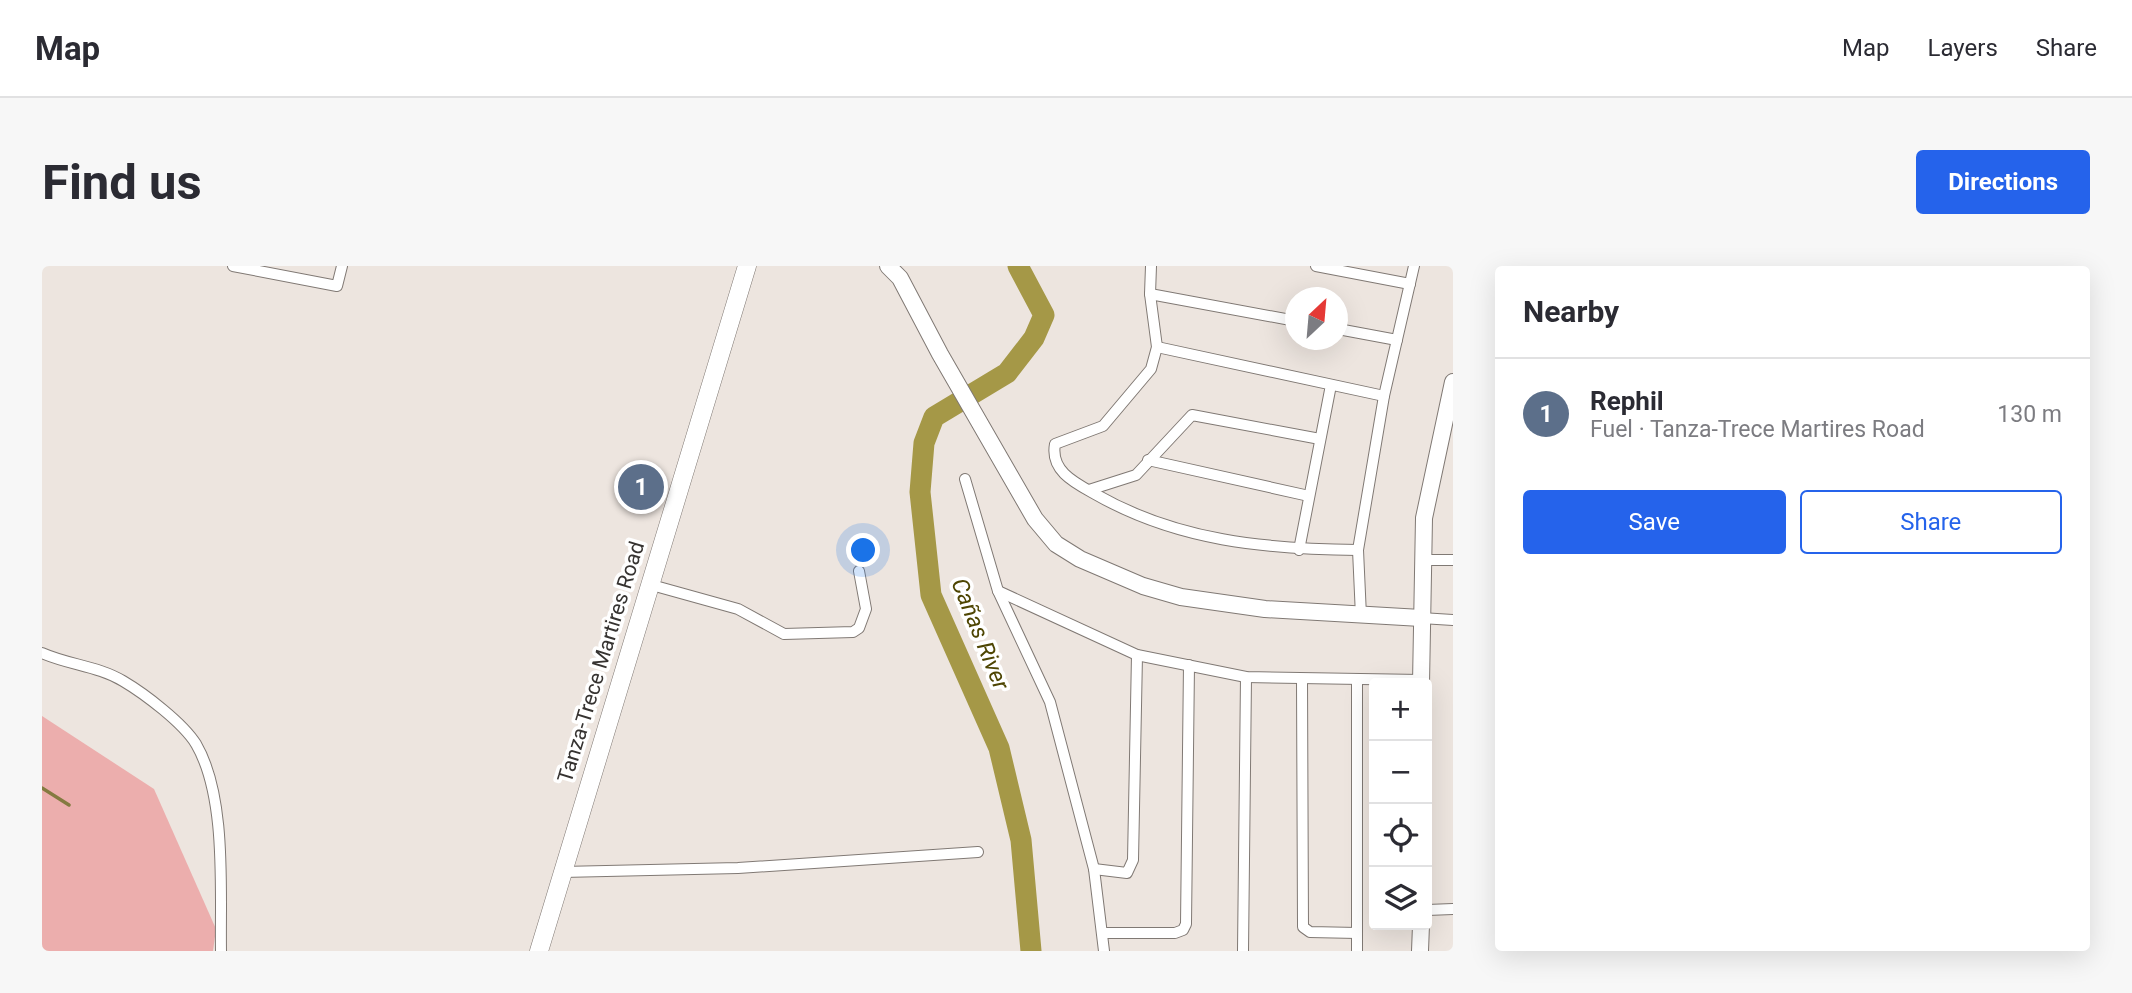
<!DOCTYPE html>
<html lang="en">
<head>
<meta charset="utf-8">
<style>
  body { margin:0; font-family:Roboto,sans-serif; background:#f7f7f7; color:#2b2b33 }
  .controls { position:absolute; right:21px; bottom:21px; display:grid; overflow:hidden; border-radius:7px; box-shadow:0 7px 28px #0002 }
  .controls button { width:63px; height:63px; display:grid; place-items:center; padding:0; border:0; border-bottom:2px solid #e1e1e2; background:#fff; color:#2b2b33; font:35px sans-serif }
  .compass { position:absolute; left:1243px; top:21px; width:63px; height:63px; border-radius:50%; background:#fff; box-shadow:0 7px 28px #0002; rotate:26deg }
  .you { position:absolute; left:822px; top:285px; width:24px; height:24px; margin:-18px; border:5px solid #fff; border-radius:50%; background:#1a73e8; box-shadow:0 0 0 10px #1a73e833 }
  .badge { display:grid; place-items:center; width:46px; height:46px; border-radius:50%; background:#2563eb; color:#fff; font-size:23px; font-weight:700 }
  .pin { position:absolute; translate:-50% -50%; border:4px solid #fff; box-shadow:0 2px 7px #0006 }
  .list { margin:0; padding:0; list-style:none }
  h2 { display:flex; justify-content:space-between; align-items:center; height:91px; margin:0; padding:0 28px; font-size:30px }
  h2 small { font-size:23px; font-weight:400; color:#7c7c81 }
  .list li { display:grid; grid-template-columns:46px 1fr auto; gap:21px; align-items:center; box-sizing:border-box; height:112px; padding:0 28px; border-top:2px solid #e1e1e2 }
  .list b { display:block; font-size:26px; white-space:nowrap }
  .list p { margin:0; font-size:23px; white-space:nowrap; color:#7c7c81 }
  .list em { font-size:23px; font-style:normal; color:#7c7c81 }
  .actions { display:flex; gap:14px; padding:21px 28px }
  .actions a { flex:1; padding:16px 0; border:2px solid #2563eb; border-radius:7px; text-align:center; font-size:24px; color:#2563eb }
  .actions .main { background:#2563eb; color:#fff }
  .icon { flex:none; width:38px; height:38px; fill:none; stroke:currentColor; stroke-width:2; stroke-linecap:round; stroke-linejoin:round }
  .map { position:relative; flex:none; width:1411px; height:685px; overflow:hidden; border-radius:7px }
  header { display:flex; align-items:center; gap:42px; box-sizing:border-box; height:98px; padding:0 35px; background:#fff; border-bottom:2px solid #e1e1e2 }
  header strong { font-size:33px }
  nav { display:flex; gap:38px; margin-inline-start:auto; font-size:24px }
  .intro { display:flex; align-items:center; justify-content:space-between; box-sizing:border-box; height:168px; padding:0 42px }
  h1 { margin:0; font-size:49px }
  .button { padding:18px 32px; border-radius:7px; background:#2563eb; color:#fff; font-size:24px; font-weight:700 }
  main { display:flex; gap:42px; padding:0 42px }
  aside { flex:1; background:#fff; border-radius:7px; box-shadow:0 7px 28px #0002 }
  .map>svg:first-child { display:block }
  .green { fill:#ecaead }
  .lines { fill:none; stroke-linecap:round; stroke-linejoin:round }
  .stream { stroke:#847a40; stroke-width:3.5 }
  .river { stroke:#a59847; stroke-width:21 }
  .street-casing { stroke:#807974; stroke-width:12 }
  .secondary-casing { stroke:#807974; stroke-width:18 }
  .primary-casing { stroke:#807974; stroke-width:19 }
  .street { stroke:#fff; stroke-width:10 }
  .secondary { stroke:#fff; stroke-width:16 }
  .primary { stroke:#fff; stroke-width:18 }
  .labels { text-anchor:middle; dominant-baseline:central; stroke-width:7; stroke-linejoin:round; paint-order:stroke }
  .street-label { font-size:21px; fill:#363331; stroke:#fff }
  .water-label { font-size:23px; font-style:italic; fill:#4e4502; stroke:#fff }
</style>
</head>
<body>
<header>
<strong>Map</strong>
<nav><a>Map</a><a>Layers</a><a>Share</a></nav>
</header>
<div class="intro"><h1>Find us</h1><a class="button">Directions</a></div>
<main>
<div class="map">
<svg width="1411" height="685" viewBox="0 0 1411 685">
  <rect width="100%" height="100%" fill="#ede5df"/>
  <path class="green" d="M0,450L112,523L174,663L171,685H0Z"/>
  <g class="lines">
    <path class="stream" d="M0,522L27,539"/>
    <path class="river" d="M976,0L1002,49L992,72L965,107L892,151L882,177L878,226L889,329L957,482L979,574L989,685"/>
    <g class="street-casing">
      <g id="street">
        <path d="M191,0L295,20L300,0"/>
        <path d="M1109,0L1108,28L1115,81L1109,103L1061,160L1013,178C1008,205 1033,217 1053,228C1135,275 1223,283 1316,284"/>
        <path d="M1274,0L1368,18"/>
        <path d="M1108,28L1254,55"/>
        <path d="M1296,63L1355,74"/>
        <path d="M1115,81L1342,130"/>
        <path d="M1106,194L1267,230"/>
        <path d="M923,213L956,325L1008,436L1052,603L1062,685"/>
        <path d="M1047,224L1094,209L1150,149L1278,173"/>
        <path d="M1257,284L1289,119"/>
        <path d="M1379,294H1411"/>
        <path d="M606,318L696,343L742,368L811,366L817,362L824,343L817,305"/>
        <path d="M956,325L1095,389L1204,411L1379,414"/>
        <path d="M1319,350L1316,284L1342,130L1372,0"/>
        <path d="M1379,352L1411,354"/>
        <path d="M0,387C27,399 56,400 81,415C103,428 141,457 154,478C185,531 178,625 179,685"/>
        <path d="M1260,414L1261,661L1268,666L1315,667"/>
        <path d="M1315,414V685"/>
        <path d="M1052,603L1085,607L1091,594L1095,389"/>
        <path d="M520,606L696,602L936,586"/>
        <path d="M1385,644L1411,643"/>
        <path d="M1061,667H1133L1141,664L1144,658L1147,399"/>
        <path d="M1201,685L1204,411"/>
      </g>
    </g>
    <g class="secondary-casing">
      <g id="secondary">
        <path d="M846,0L858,12L898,88L993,253L1014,278L1038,293L1101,320L1139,331L1223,343L1379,352"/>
        <path d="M1379,417L1382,252L1411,116"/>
        <path d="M1378,685L1379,659"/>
      </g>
    </g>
    <g class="primary-casing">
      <path id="primary" d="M497,685L705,0"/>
    </g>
    <use href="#street" class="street"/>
    <use href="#secondary" class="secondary"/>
    <use href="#primary" class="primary"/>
  </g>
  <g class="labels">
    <g class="street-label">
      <text transform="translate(559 396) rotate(-73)">Tanza-Trece Martires Road</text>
    </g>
    <g class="water-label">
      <text transform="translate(938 368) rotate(68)">Cañas River</text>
    </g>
  </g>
</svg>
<div class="controls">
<button>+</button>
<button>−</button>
<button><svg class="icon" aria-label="locate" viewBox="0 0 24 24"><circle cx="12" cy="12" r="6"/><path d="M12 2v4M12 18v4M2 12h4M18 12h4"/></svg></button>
<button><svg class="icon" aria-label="layers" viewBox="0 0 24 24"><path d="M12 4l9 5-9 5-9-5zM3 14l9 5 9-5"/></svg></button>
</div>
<svg class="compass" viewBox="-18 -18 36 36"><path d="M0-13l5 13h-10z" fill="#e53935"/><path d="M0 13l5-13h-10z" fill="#7c7c81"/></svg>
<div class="you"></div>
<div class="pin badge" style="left:599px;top:221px;background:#5c6f8a">1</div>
</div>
<aside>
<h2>Nearby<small></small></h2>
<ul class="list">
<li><span class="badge" style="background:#5c6f8a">1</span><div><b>Rephil</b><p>Fuel · Tanza-Trece Martires Road</p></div><em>130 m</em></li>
</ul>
<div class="actions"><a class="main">Save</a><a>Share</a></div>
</aside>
</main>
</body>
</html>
